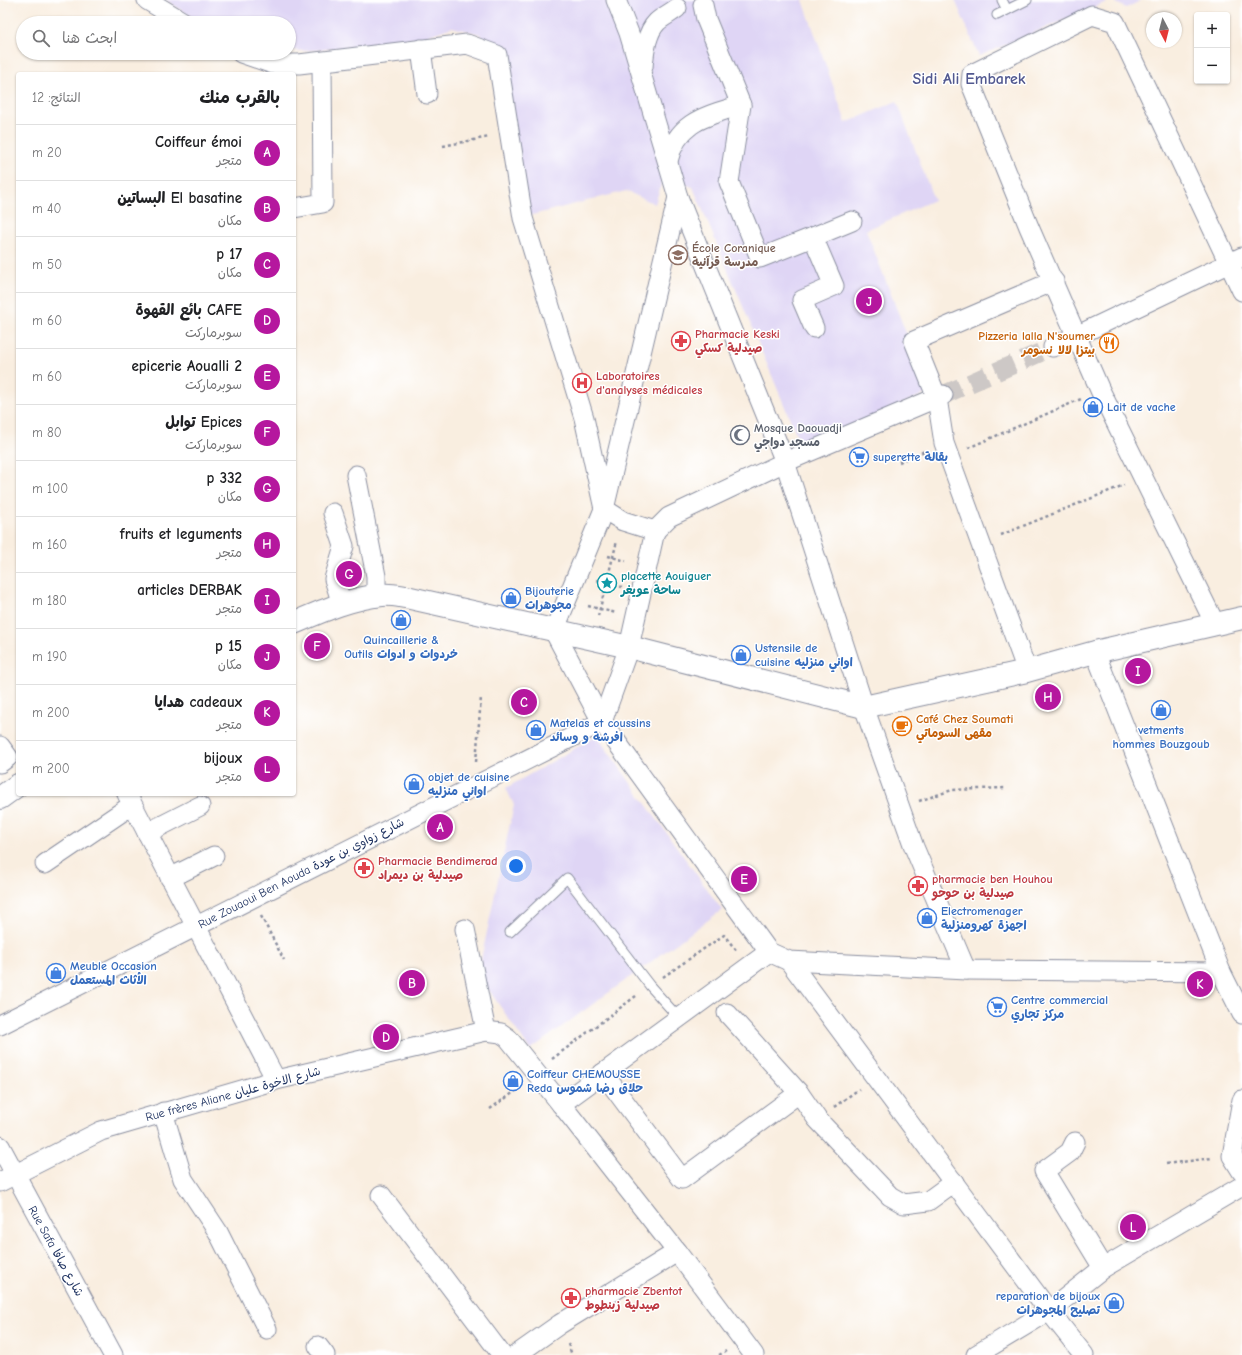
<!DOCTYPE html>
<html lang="ar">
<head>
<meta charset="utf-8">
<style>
  body { margin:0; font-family:"Comic Neue","Playpen Sans Arabic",sans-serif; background:#f2f2f2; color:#202124; direction:rtl }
  .controls { position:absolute; right:12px; top:12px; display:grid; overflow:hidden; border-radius:4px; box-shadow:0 1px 3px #0004 }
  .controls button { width:36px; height:36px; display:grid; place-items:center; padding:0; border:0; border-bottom:1px solid #e0e0e0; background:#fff; color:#202124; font:20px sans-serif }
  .compass { position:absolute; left:1146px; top:12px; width:36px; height:36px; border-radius:50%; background:#fff; box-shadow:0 1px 3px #0004; rotate:173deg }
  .you { position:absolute; left:516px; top:866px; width:14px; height:14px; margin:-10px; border:3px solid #fff; border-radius:50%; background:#1a73e8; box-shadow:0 0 0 6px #1a73e833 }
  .badge { display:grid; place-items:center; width:26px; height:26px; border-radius:50%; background:#b5179e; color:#fff; font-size:13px; font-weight:700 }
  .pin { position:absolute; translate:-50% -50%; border:2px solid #fff; box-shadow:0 1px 4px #0006 }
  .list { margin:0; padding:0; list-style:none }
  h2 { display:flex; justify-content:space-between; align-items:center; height:52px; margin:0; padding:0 16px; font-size:17px }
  h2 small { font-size:13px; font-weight:400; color:#757577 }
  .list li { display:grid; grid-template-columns:26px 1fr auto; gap:12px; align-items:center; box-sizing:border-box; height:56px; padding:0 16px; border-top:1px solid #e0e0e0 }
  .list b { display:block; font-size:15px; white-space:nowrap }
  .list p { margin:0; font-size:13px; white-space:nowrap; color:#757577 }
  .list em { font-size:13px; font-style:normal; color:#757577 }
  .icon { flex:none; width:22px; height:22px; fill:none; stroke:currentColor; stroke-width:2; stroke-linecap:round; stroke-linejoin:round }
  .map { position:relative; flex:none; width:1242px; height:1355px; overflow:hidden; direction:ltr }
  .search { position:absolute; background:#fff; box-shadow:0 1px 3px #0004; left:16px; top:16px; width:280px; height:44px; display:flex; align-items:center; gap:10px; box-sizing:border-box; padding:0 14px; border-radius:22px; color:#757577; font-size:15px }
  .panel { position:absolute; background:#fff; box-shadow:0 1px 3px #0004; left:16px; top:72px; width:280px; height:724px; border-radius:4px; direction:rtl }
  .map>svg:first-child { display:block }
  .built { fill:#dfd5f5 }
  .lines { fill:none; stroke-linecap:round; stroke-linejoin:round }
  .street-tunnel { stroke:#cdc8c6; stroke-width:19; stroke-dasharray:19 10; stroke-linecap:butt }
  .lane-casing { stroke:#8a8e9f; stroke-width:11 }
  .street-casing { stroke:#8a8e9f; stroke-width:21 }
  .secondary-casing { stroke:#8a8e9f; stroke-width:24 }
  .path { stroke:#8a8e9f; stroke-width:2.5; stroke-dasharray:3 3; stroke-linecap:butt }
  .lane { stroke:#fff; stroke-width:9 }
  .street { stroke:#fff; stroke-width:19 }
  .secondary { stroke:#fff; stroke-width:22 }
  .labels { text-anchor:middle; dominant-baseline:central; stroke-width:3; stroke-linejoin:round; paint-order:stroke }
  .education-label { font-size:12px; font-weight:bold; fill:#785e54; stroke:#fff; text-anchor:start }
  .health-label { font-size:12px; font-weight:bold; fill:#be3a42; stroke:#fff; text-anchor:start }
  .food-label { font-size:12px; font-weight:bold; fill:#c56008; stroke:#fff; text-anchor:end }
  .shop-label { font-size:12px; font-weight:bold; fill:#366cbe; stroke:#fff; text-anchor:start }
  .worship-label { font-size:12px; font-weight:bold; fill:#5b616d; stroke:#fff; text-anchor:start }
  .culture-label { font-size:12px; font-weight:bold; fill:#0d838f; stroke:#fff; text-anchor:start }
  .street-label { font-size:12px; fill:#1b2f5e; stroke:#fff }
  .district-label { font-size:16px; font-weight:bold; fill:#525990; stroke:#fff }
</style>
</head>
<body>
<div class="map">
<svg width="1242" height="1355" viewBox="0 0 1242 1355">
  <rect width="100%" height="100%" fill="#fff"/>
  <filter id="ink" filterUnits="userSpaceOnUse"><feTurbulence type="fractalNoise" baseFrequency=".025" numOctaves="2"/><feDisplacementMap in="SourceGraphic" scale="8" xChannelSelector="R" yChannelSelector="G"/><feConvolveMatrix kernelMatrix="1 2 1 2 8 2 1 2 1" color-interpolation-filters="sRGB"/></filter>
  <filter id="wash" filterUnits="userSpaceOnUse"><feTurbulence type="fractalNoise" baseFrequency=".012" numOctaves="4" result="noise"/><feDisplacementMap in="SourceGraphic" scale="16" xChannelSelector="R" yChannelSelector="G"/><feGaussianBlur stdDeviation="0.9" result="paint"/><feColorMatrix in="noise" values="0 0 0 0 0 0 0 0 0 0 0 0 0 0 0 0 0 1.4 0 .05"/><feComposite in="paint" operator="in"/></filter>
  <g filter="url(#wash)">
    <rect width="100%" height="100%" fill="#f9eee0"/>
    <g class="built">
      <path d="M166,0H803L846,123L897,101L934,200L866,230L929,392L812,444L798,438L693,187L663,178L655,204L626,191L528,216L501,59L480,34L452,27L421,38L365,46L303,51L289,50V23H201Z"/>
      <path d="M955,0H1111L979,56Z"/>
      <path d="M1111,0H1142L1126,8Z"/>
      <path d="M597,736L722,910L530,1050L478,974L514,805L506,788Z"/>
    </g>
  </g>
  <g filter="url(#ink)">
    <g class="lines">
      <path class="street-tunnel" d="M943,395L1053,347"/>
      <g class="lane-casing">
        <g id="lane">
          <path d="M1002,0L1007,10"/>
          <path d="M997,15L1027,0"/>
          <path d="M510,932L567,878L650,986L678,1017"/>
        </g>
      </g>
      <g class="street-casing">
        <g id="street">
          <path d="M147,0L185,23"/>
          <path d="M616,0L629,33L678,197L785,462L864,707L914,847L966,970"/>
          <path d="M703,5L706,19L741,105L729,182L760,258L813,237L834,286L802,300L814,328"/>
          <path d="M421,49L427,94"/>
          <path d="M241,53L273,64H299L467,44L497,55L523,218L584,418L604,509L623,521L655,531L669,517L785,462L943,395"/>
          <path d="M643,67C644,53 646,33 657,22C662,17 671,13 677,8"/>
          <path d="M668,161C677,121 707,116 741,105"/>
          <path d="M678,197L604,509L554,631L602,722L769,952L789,961L966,970L1221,972L1242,1014"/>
          <path d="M294,208L323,203L322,62"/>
          <path d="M813,237L852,221"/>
          <path d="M1053,347L1242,257"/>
          <path d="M356,475L376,576V597"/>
          <path d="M333,513L344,546L334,579L342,604"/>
          <path d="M1215,624L1100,390L1029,227L971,84L972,74L1092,15L1115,22L1242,291"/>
          <path d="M1095,652L1221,972"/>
          <path d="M1027,671L944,443L937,398L914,341L1054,281"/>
          <path d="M602,722L629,647L655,531"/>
          <path d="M0,746L8,757L0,763"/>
          <path d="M127,794L276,1080"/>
          <path d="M147,833L200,806"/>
          <path d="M45,864L132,805"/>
          <path d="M170,878L214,856"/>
          <path d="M465,929L486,1031"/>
          <path d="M789,961L1049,1311L1084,1355"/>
          <path d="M727,1013L799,1093L817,1119L890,1196L904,1204L928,1201L954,1182"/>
          <path d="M0,1025L602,722"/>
          <path d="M603,1073L682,1179L799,1093"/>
          <path d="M1242,1100L1232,1156L1242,1172"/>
          <path d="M163,1112L183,1179L218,1232L267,1329"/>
          <path d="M1075,1142L1070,1152L1044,1171L1103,1268"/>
          <path d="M0,1146L113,1355"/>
          <path d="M0,1182L101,1131L276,1080L486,1031L501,1033L508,1038L561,1104"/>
          <path d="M381,1195L502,1355"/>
          <path d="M318,1346L325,1355"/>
          <path d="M516,1355L560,1324L677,1252"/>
          <path d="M754,1355L677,1252L561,1104L769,952"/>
          <path d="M976,1355L1049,1311L1103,1268L1242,1186"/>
        </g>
      </g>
      <g class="secondary-casing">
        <g id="secondary">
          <path d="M294,623C322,611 351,598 382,595C390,594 399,596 406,597L629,647L864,707L1027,671L1095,652L1242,618"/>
          <path d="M0,798L18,785"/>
        </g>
      </g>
      <g class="path">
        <path d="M443,146L489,137"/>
        <path d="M968,448L1081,399"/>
        <path d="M899,462L925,451"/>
        <path d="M1001,535L1124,485"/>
        <path d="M608,556L626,561"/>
        <path d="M597,580L622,587"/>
        <path d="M588,606L616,613"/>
        <path d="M598,616L617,541"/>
        <path d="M476,762L481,697"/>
        <path d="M919,801L952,790L1005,788"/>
        <path d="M261,916L284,960"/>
        <path d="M663,977L724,935L736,950"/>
        <path d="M552,1059L636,996"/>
        <path d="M834,1107L859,1089"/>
        <path d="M490,1109L520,1088"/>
        <path d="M1166,1164L1212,1158"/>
        <path d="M568,1344L572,1355"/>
        <path d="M719,1355L726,1351"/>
      </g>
      <use href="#lane" class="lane"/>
      <use href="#street" class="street"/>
      <use href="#secondary" class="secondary"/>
    </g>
  </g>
  <defs>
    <g id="school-ring" transform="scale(1)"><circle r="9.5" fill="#fff" stroke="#8d6e63" stroke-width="1.5"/><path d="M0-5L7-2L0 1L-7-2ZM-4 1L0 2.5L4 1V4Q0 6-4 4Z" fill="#8d6e63"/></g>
    <g id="pharmacy-ring" transform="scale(1)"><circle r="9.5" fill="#fff" stroke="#e0444e" stroke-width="1.5"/><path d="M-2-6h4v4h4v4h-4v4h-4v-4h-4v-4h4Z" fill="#e0444e"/></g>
    <g id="restaurant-ring" transform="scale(1)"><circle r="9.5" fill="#fff" stroke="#e8710a" stroke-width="1.5"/><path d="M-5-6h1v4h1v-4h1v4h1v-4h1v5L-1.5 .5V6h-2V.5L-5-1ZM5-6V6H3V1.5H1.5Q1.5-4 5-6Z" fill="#e8710a"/></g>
    <g id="hospital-ring" transform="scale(1)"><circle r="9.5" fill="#fff" stroke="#e0444e" stroke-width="1.5"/><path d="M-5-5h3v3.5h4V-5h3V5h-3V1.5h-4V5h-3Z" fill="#e0444e"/></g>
    <g id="shop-ring" transform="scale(1)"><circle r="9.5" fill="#fff" stroke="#3f7fe0" stroke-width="1.5"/><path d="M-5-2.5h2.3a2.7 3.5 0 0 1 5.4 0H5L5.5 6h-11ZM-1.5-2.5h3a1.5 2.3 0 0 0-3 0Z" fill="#3f7fe0"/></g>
    <g id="mosque-ring" transform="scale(1)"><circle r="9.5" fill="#fff" stroke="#6b7280" stroke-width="1.5"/><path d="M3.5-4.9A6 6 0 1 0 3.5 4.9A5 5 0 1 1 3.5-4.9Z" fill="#6b7280"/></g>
    <g id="supermarket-ring" transform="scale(1)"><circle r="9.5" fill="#fff" stroke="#3f7fe0" stroke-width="1.5"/><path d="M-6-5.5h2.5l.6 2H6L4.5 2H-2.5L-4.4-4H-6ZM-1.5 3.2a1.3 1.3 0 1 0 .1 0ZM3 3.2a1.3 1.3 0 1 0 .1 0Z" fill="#3f7fe0"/></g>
    <g id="sight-ring" transform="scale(1)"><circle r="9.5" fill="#fff" stroke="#0f9aa8" stroke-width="1.5"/><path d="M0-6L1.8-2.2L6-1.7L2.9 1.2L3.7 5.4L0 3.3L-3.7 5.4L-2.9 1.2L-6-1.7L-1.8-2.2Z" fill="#0f9aa8"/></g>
    <g id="cafe-ring" transform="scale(1)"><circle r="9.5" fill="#fff" stroke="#e8710a" stroke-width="1.5"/><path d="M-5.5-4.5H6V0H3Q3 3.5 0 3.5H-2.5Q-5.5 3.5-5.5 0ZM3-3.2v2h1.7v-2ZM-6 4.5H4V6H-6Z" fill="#e8710a"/></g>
  </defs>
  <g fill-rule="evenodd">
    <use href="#school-ring" x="678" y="255"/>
    <use href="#pharmacy-ring" x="681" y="341"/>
    <use href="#restaurant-ring" x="1109" y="343"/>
    <use href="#hospital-ring" x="582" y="383"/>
    <use href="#shop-ring" x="1093" y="407"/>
    <use href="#mosque-ring" x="740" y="435"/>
    <use href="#supermarket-ring" x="859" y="457"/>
    <use href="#sight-ring" x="607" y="583"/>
    <use href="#shop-ring" x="511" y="598"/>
    <use href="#shop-ring" x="401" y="620"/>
    <use href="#shop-ring" x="741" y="655"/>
    <use href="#shop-ring" x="1161" y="710"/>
    <use href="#cafe-ring" x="902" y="726"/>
    <use href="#shop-ring" x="536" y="730"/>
    <use href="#shop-ring" x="414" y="784"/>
    <use href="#pharmacy-ring" x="364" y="868"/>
    <use href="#pharmacy-ring" x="918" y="886"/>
    <use href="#shop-ring" x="927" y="918"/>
    <use href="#shop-ring" x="56" y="973"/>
    <use href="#supermarket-ring" x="997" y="1007"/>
    <use href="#shop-ring" x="513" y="1081"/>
    <use href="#pharmacy-ring" x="571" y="1298"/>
    <use href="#shop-ring" x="1114" y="1303"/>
  </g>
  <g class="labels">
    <g class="education-label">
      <text x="692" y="248">École Coranique<tspan x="692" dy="14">مدرسة قرآنية</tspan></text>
    </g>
    <g class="health-label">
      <text x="695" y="334">Pharmacie Keski<tspan x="695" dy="14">صيدلية كسكي</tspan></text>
      <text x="596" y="376">Laboratoires<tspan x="596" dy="14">d'analyses médicales</tspan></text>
      <text x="378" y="861">Pharmacie Bendimerad<tspan x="378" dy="14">صيدلية بن ديمراد</tspan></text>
      <text x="932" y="879">pharmacie ben Houhou<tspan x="932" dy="14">صيدلية بن حوحو</tspan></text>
      <text x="585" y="1291">pharmacie Zbentot<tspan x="585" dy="14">صيدلية زبنطوط</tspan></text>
    </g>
    <g class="food-label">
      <text x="1095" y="336">Pizzeria lalla N'soumer<tspan x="1095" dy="14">بيتزا لالا نسومر</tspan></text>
      <text x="916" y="719" text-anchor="start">Café Chez Soumati<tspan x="916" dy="14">مقهى السوماتي</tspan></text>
    </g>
    <g class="shop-label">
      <text x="1107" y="407">Lait de vache</text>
      <text x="873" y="457">superette بقالة</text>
      <text x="525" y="591">Bijouterie<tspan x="525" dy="14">مجوهرات</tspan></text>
      <text x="401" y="640" text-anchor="middle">Quincaillerie &amp;<tspan x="401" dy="14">Outils خردوات و ادوات</tspan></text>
      <text x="755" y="648">Ustensile de<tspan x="755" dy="14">cuisine اواني منزليه</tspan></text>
      <text x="550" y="723">Matelas et coussins<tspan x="550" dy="14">افرشة و وسائد</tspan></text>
      <text x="1161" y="730" text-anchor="middle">vetments<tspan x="1161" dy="14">hommes Bouzgoub</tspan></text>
      <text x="428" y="777">objet de cuisine<tspan x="428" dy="14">اواني منزليه</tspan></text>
      <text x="941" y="911">Electromenager<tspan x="941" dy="14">اجهزة كهرومنزلية</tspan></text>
      <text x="70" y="966">Meuble Occasion<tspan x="70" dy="14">الأثاث المستعمل</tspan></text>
      <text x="1011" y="1000">Centre commercial<tspan x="1011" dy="14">مركز تجاري</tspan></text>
      <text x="527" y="1074">Coiffeur CHEMOUSSE<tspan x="527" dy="14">Reda حلاق رضا شموس</tspan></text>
      <text x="1100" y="1296" text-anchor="end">reparation de bijoux<tspan x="1100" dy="14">تصليح المجوهرات</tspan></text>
    </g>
    <g class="worship-label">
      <text x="754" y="428">Mosque Daouadji<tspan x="754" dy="14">مسجد دواجي</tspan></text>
    </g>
    <g class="culture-label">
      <text x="621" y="576">placette Aouiguer<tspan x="621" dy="14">ساحة عويغر</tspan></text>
    </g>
    <g class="street-label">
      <text transform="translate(301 873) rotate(-27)">Rue Zouaoui Ben Aouda شارع زواوي بن عودة</text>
      <text transform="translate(233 1094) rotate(-15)">Rue frères Aliane شارع الاخوة عليان</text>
      <text transform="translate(56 1251) rotate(61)">Rue Safa شارع صافا</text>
    </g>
    <g class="district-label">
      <text x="969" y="79">Sidi Ali Embarek</text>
    </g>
  </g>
</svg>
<div class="controls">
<button>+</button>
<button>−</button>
</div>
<svg class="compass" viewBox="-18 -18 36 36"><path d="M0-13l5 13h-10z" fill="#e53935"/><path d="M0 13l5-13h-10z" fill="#757577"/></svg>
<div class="you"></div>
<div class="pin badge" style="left:440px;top:827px">A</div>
<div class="pin badge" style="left:412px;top:983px">B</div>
<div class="pin badge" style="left:524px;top:702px">C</div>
<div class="pin badge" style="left:386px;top:1037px">D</div>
<div class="pin badge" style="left:744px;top:879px">E</div>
<div class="pin badge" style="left:317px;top:646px">F</div>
<div class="pin badge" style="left:349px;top:574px">G</div>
<div class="pin badge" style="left:1048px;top:697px">H</div>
<div class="pin badge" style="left:1138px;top:671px">I</div>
<div class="pin badge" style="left:869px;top:301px">J</div>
<div class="pin badge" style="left:1200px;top:984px">K</div>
<div class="pin badge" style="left:1133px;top:1227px">L</div>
<div class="search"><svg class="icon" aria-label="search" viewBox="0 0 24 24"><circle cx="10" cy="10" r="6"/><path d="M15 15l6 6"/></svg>ابحث هنا</div>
<section class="panel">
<h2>بالقرب منك<small>النتائج: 12</small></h2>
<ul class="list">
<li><span class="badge">A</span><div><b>Coiffeur émoi</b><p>متجر</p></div><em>20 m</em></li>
<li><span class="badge">B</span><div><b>El basatine البساتين</b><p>مكان</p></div><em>40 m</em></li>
<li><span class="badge">C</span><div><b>p 17</b><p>مكان</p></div><em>50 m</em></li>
<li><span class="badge">D</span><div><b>CAFE بائع القهوة</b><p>سوبرماركت</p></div><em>60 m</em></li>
<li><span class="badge">E</span><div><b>epicerie Aoualli 2</b><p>سوبرماركت</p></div><em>60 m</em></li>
<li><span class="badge">F</span><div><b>Epices توابل</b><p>سوبرماركت</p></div><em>80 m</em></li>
<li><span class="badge">G</span><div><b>p 332</b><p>مكان</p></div><em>100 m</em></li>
<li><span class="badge">H</span><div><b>fruits et leguments</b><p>متجر</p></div><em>160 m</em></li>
<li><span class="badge">I</span><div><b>articles DERBAK</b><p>متجر</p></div><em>180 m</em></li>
<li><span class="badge">J</span><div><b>p 15</b><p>مكان</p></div><em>190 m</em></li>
<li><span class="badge">K</span><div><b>cadeaux هدايا</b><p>متجر</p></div><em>200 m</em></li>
<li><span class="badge">L</span><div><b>bijoux</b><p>متجر</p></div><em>200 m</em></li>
</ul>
</section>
</div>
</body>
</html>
